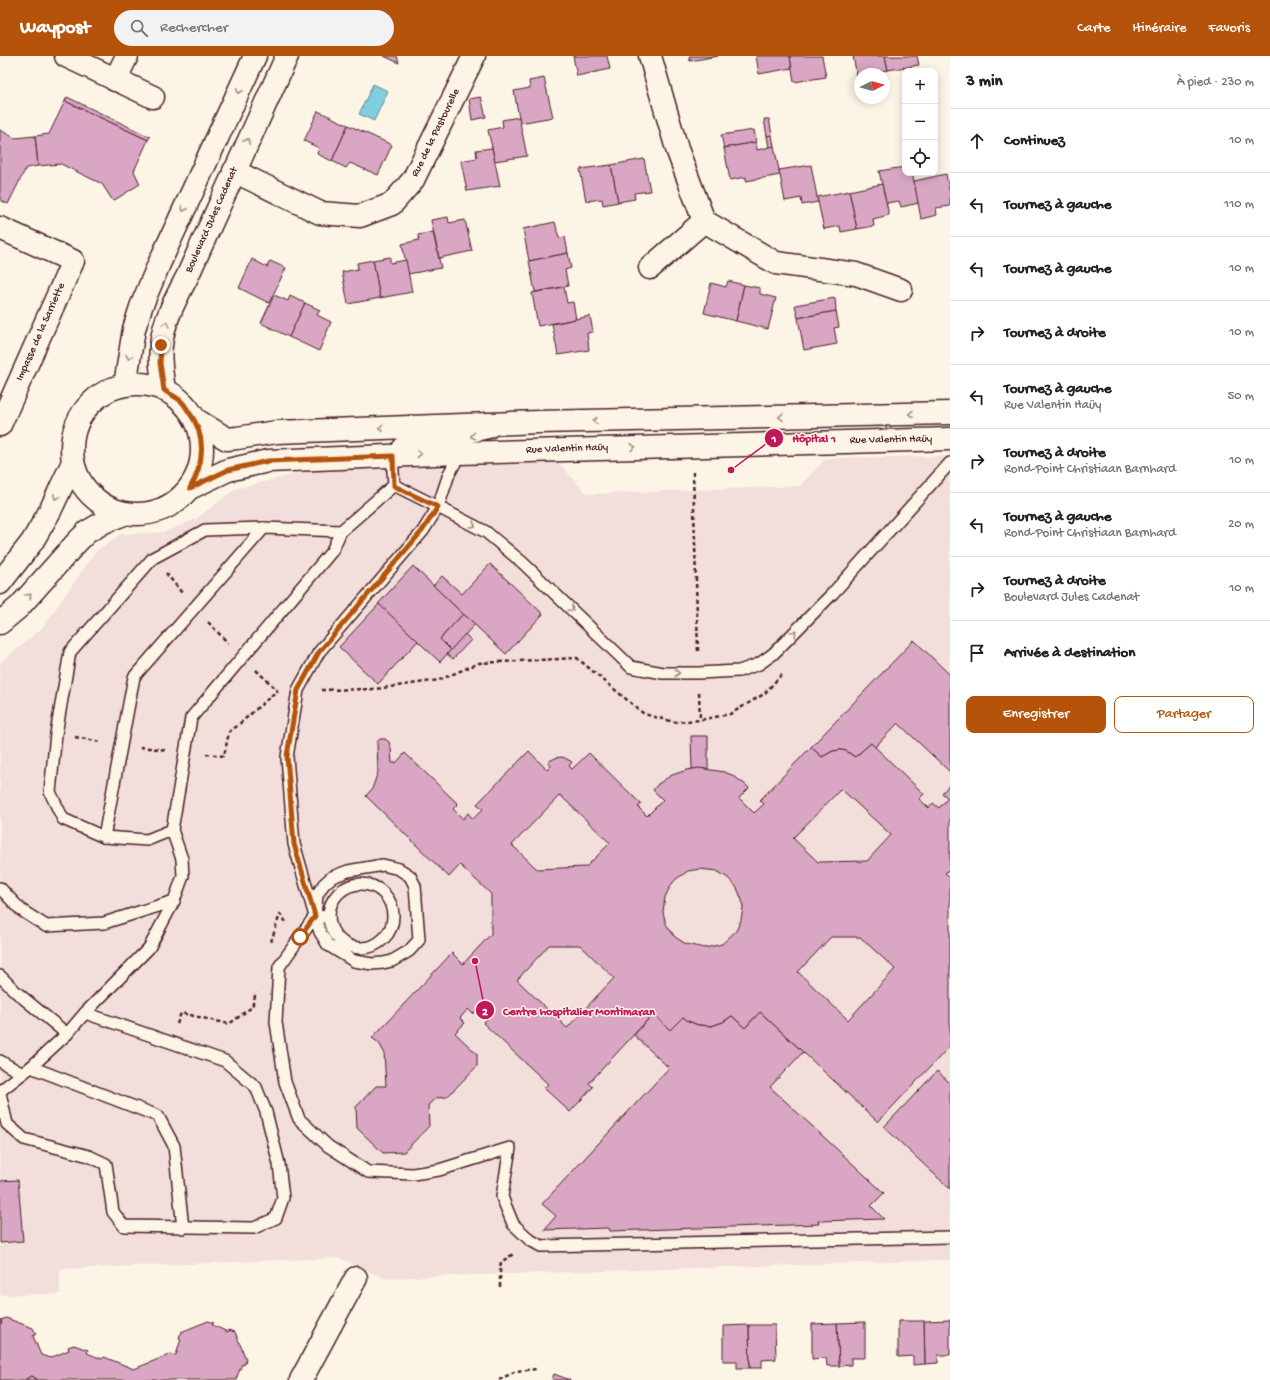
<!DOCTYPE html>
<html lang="fr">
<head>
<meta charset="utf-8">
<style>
  body { margin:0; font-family:"Gochi Hand",sans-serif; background:#f2f2f2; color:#222 }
  .controls { position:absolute; right:12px; top:12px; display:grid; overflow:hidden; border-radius:8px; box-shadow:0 2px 10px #0003 }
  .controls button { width:36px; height:36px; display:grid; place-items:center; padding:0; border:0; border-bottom:1px solid #e0e0e0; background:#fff; color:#222; font:20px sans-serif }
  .compass { position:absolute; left:854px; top:12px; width:36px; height:36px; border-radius:50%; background:#fff; box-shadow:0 2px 10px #0003; rotate:84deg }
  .stop { position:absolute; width:12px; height:12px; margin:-9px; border:3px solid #b45309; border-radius:50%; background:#fff }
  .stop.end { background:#b45309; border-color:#fff; box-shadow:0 1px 4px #0008 }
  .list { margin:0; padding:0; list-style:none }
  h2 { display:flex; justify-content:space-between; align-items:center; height:52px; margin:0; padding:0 16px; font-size:17px }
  h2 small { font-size:13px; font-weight:400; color:#767676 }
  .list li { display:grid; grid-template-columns:26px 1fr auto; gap:12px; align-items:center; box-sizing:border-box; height:64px; padding:0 16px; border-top:1px solid #e0e0e0 }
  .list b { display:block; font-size:15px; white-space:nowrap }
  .list p { margin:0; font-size:13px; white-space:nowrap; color:#767676 }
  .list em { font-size:13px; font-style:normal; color:#767676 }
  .actions { display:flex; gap:8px; padding:12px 16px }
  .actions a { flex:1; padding:9px 0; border:1px solid #b45309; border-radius:8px; text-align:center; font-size:14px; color:#b45309 }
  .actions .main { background:#b45309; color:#fff }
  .icon { flex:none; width:22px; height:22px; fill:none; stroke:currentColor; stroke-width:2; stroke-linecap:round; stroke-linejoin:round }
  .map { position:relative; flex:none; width:950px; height:1324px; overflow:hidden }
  header { display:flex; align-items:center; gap:24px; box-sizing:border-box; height:56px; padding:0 20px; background:#b45309; color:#fff }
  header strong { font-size:19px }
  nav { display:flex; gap:22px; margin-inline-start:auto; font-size:14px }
  .search { width:280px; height:36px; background:#f2f2f2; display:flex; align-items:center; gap:10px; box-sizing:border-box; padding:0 14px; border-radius:22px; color:#767676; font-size:15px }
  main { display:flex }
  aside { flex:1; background:#fff }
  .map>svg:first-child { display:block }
  .built { fill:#f2dedb }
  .water { fill:#7fcedd; stroke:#6a8896 }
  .building { fill:#d9a7c3; stroke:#4a1f2b; fill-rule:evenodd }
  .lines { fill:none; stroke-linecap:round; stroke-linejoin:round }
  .service-casing { stroke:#4a1f2b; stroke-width:14 }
  .minor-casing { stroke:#4a1f2b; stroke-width:25 }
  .tertiary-casing { stroke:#4a1f2b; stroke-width:25 }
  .path { stroke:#4a1f2b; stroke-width:2.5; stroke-dasharray:4 3; stroke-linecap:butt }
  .service { stroke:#fcf5e5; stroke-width:11 }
  .minor { stroke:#fcf5e5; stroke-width:22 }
  .tertiary { stroke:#fcf5e5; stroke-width:22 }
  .oneway { stroke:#a38a88 }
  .route { stroke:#b45309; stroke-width:5 }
  .labels { text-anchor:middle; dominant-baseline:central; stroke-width:3; stroke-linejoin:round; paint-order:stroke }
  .street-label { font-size:11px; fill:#4a1f2b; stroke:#fcf5e5 }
  .leader { fill:none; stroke:#c2185b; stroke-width:1.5 }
  .callout-dot { fill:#c2185b; stroke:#fcf5e5; stroke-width:1.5 }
  .mark-label { font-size:12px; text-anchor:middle; font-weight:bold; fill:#fff }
  .callout-label { font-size:12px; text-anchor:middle; font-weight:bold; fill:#c2185b; stroke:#fcf5e5; stroke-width:3; stroke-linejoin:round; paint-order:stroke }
</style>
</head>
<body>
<header>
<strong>Waypost</strong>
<div class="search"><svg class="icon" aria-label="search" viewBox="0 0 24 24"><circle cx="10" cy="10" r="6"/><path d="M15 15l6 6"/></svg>Rechercher</div>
<nav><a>Carte</a><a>Itinéraire</a><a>Favoris</a></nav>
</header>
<main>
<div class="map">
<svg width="950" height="1324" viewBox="0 0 950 1324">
  <rect width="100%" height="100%" fill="#fcf5e5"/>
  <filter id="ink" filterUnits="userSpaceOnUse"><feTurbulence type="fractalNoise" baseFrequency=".025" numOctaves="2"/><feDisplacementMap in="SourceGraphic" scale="8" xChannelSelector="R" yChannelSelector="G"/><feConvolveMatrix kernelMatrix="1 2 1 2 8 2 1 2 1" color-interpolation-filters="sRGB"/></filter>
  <g filter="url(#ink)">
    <path class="built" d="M950,400V1204L384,1222L339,1202L60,1213V1238L0,1239V607L42,572L96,495L121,478L164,476L196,463L235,433L313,414L559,407L587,438L800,430L826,402Z"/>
    <path class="water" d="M373,28L388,35L374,65L359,58Z"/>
    <g class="building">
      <path d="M384,0H397L399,7Z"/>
      <path d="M573,0H607L610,13L577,20Z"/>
      <path d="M689,0H718L690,5Z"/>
      <path d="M756,0H790L792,12L759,18Z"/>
      <path d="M790,0H822L826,21L794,26Z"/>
      <path d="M853,0H885L888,14L860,18V19L857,20Z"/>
      <path d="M885,0H917L919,9L888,14Z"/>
      <path d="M544,22L553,61L520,67L514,35L530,32L529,25Z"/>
      <path d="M67,41L150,81L148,84L65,45Z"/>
      <path d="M481,41L486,61L472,64L469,43Z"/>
      <path d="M65,45L148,84L134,115L140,128L113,145L102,128L61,108L38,110L35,80L49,78Z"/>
      <path d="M318,55L348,69L332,105L317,98L319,92L304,85Z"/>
      <path d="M519,61L527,100L495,105L488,74L503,71L502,64Z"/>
      <path d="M764,63H769L772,79L767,80Z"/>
      <path d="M348,69L392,89L378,119L350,107L346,112L332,105Z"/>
      <path d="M0,74L15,82L35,80L38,110L26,112L8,148L0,144Z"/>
      <path d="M754,74L756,86L724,92L721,79Z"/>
      <path d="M772,79L774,90L769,92L767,80Z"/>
      <path d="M756,86L757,94L774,90L780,119L746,125V121L730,124L724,92Z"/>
      <path d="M492,92L500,130L467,135L461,105L477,102L476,94Z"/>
      <path d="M644,103L650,135L634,137L635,143L618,146L611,109Z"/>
      <path d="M611,109L618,146L603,149L602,143L586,145L580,113Z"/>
      <path d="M811,109L818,146L802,149L801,142L785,145L779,114Z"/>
      <path d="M905,111V117H912L919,147L901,151L899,145L886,147L879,115Z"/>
      <path d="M946,118L950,138V150L936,152L937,159L921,163L914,125Z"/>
      <path d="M882,128L889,159L873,163L874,170L857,173L849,135Z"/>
      <path d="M849,135L857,173L841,176L840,170L824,173L817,141Z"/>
      <path d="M448,161L449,167L465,164L472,195L439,202L431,164Z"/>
      <path d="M555,166L559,182L565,181L568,197L529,205L523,173Z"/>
      <path d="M433,176L441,212L408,218L402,188L419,184L418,179Z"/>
      <path d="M568,197L571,212L565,214L568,230L535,236L529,205Z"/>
      <path d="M390,201V207L406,204L412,236L380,242L373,204Z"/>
      <path d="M252,203L267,211L270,205L286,212L269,247L239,232Z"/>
      <path d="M373,204L380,242L348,248L342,216L358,213L357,207Z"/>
      <path d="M728,225L744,229L736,265L704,257L711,227L726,231Z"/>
      <path d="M744,229L760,232V238L776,242L768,273L736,265Z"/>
      <path d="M564,231L567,247L573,246L576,263L538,270L532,237Z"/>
      <path d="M274,239L288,245L290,240L305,247L289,281L261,267Z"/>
      <path d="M835,242L836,255L798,262L795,249Z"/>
      <path d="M305,247L320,254L317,259L331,266L319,295L289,281Z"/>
      <path d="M836,255L839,271L834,272L837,288L804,294L798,262Z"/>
      <path d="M590,260L593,276L587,277L589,294L558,299L552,268Z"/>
      <path d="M490,508L543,558L506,598L433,530L442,520L462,538Z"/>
      <path d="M413,510L463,558L440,583L451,594L440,606L378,548Z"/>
      <path d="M379,548L418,585L378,628L339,591Z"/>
      <path d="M463,558L475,568L451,594L440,583Z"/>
      <path d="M465,578L471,584L453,603L447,598Z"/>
      <path d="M914,584L950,619V716L898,667L875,691L871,687L855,701L846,695L841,694L833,695L822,701L811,691Z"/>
      <path d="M691,680H708V713H692Z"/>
      <path d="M380,683H385L389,686L391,692L392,707H396L405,697L458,748L453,753L463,763L468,757L473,763L483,753L477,748L529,695L547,714L551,710L548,706L555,702L561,701L565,702L572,706L569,710L572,713L589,697L641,748L638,751L647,760L663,744L653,734L658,728L672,719L687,714L699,712L724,716L732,719L746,729L749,732L739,742L754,757L764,748L760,744L811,691L822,701L833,695L841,694L846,695L855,701L871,687L924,738L919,743L929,752L933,747L939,752L948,742L942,737L950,728V812L945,817L950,821V990L878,1066L760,956L745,972L732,960L723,966L712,970L698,969L688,965L683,961L670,974L653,958L589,1027L593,1031L570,1056L544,1032L548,1028L483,967L488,962L478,953L473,958L468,953L460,962L465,967L455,977L477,998V1010L447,1041L436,1042L428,1049L429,1070L404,1096L383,1097L357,1072L356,1051L376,1030H386L384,996L379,987L372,982L452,897L463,908L491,878V838L460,809L449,821L366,740L372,733L378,716L377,686ZM841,733L891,779L867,805L818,806L793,782ZM560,739L610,787L586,811L537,813L512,789ZM700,813L717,815L728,822L737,832L742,844L743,852L741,864L736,875L722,888L705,892L686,888L675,881L666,868L663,856L665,841L671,829L676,823L688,815ZM831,881H860L895,913L848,964L798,916ZM549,889H580L614,922L567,972L517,924Z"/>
      <path d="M760,956L803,996L770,1031L884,1137L871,1150L884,1163L818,1165L819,1168L610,1175L609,1172L544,1174L556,1160L542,1148L669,1012L634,979L653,958L670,974L683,961L688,965L698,969L712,970L723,966L732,960L745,972Z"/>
      <path d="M937,1015L950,1027V1133L884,1071Z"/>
      <path d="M18,1124L23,1185L0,1187V1125Z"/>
      <path d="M6,1262L33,1272L36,1278L33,1280L41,1299L50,1302L69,1294L68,1291L74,1289L88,1294L87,1297L102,1303L104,1301L134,1313L171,1298L176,1299L181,1283L179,1282L181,1276L208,1265L214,1267L212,1269L228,1276L229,1274L235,1276L246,1303L244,1309L242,1308L236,1323L237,1324H38L32,1320L26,1323V1324H0V1268L2,1267L1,1264Z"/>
      <path d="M950,1264V1299H938V1307L925,1308L924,1265Z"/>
      <path d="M898,1265H924L925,1308L913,1309V1300L898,1301Z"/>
      <path d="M865,1266V1302H851V1309L839,1310L837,1267Z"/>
      <path d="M837,1267L839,1310H827L826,1302L812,1303V1268Z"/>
      <path d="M749,1269L750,1312H737V1305H723V1270Z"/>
      <path d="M749,1269H775L776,1303L762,1304V1312H750Z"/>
      <path d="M554,1318L570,1324H552Z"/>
      <path d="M32,1320L38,1324H26V1323Z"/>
    </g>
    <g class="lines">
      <g class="service-casing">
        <g id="service">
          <path d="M459,397L455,407L449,418L438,451L394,429C393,410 389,400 403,384L470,381L491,376"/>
          <path d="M341,475L332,495L191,662L172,774L147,784L104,781L63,763L50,736L56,678L70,596L153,502L205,474L264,472L341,475L394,429"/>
          <path d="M104,781L134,621L264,472"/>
          <circle cx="361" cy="860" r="32"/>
          <path d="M0,832L21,854L46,870L104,867L174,845L183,820L182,803L172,774"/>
          <path d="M315,860L320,876L328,889L354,905L372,908L383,907L392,905L409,895L419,884L415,830L410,820L399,813L383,809L348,815L332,821L324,828L317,839L315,860L279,911L276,966L285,1026L299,1063L328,1090L368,1116L413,1118L439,1114L510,1092L502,1141L513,1168L530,1184L541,1190L950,1181"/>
          <path d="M329,861L315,860L294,788L287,701L298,634L319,596L423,475L438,451L486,476L523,507L631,611L663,617H698L739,615L759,608L773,598L833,537L950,407"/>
          <path d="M0,920L16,936L67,978"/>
          <path d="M0,1005L21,1017"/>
          <path d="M31,1011L158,1060L174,1090L183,1172"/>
          <path d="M0,1035L31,1011L67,978L85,957L149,892L174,845"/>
          <path d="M0,1037L7,1068L24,1083L89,1100L106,1108L113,1156L124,1170L254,1172L276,1162L283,1142L279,1108L266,1056L256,1031L225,1005L85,957"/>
        </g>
      </g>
      <g class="minor-casing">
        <g id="minor">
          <path d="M66,0L153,41"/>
          <path d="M650,0L677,93L704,165L776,207L856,218L901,234"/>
          <path d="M115,24L127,0"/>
          <path d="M234,115L320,157L360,160L392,148L413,124L474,0"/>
          <path d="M0,172L73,205L0,369"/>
          <path d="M650,212L704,165"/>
          <path d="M301,1324L356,1222"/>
        </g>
      </g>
      <g class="tertiary-casing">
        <g id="tertiary">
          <circle cx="137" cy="393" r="65"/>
          <path d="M125,329L134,273L141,251L159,208L255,0"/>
          <path d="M164,334C162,319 159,305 161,290C163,266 176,242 187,221L287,0"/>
          <path d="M196,364L227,383L237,382L277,376L539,366L950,357"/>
          <path d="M190,432L228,414L268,405L459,397L950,383"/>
          <path d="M0,527L32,486L50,455L73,406"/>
          <path d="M0,567L19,551L77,486L87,476L104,466L124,458"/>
        </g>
      </g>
      <g class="path">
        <path d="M693,416L698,597"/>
        <path d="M166,517L182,537"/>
        <path d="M208,566L228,587"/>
        <path d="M256,614L277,634"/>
        <path d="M321,634L376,633L439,624L479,607L577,602L644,658L674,666L700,664L730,658L764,638L783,617"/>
        <path d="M699,636L700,664"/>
        <path d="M75,681L101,686"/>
        <path d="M140,691L167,694"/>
        <path d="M206,698L224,700L229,676L237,670L278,634"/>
        <path d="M271,886L280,858L286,866"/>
        <path d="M177,968L181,957L229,968L252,951L256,936"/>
        <path d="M500,1231V1212L501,1206L515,1197"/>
        <path d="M499,1324L516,1315L537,1313"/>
      </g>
      <use href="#service" class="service"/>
      <use href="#minor" class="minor"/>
      <use href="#tertiary" class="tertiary"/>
    </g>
    <defs><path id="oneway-chevron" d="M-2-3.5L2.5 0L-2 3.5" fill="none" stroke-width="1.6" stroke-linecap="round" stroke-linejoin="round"/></defs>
    <g class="oneway">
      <use href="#oneway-chevron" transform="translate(239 35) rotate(115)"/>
      <use href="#oneway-chevron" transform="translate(247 85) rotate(-65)"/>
      <use href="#oneway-chevron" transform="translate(184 153) rotate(115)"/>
      <use href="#oneway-chevron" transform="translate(166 268) rotate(-74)"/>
      <use href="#oneway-chevron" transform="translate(129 301) rotate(98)"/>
      <use href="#oneway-chevron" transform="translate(911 358) rotate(179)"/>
      <use href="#oneway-chevron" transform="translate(781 361) rotate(179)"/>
      <use href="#oneway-chevron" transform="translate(595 365) rotate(179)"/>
      <use href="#oneway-chevron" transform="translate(381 372) rotate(178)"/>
      <use href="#oneway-chevron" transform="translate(473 380) rotate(170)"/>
      <use href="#oneway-chevron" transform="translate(633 391) rotate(-2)"/>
      <use href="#oneway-chevron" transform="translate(419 398) rotate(-3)"/>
      <use href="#oneway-chevron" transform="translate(56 441) rotate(116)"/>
      <use href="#oneway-chevron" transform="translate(473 469) rotate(28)"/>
      <use href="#oneway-chevron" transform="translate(29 540) rotate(-47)"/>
      <use href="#oneway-chevron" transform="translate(571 553) rotate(44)"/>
      <use href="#oneway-chevron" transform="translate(794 577) rotate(-46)"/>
      <use href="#oneway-chevron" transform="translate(677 617)"/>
    </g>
  </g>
  <g class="lines" filter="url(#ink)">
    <path class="route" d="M161,289L160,307L164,334C169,338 177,341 182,346C185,349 187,353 189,356C207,380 204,408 190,432L228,414L268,405L393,400L394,430L438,451L422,475L319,596L298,634L287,700L294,788L315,860L300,881"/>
  </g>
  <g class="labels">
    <g class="street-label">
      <text transform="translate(436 77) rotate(-64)">Rue de la Pastourelle</text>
      <text transform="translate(212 164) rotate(-66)">Boulevard Jules Cadenat</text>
      <text transform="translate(41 276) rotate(-66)">Impasse de la Sarriette</text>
      <text transform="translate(891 384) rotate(-1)">Rue Valentin Haüy</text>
      <text transform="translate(567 393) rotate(-2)">Rue Valentin Haüy</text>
    </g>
  </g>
  <path class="leader" d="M731 414L774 382M475 905L485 954"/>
  <g class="callout-dot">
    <circle cx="731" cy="414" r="4"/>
    <circle cx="475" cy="905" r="4"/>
    <circle cx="774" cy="382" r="10"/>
    <circle cx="485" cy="954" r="10"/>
  </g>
  <g class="mark-label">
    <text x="774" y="386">1</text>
    <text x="485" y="959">2</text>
  </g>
  <g class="callout-label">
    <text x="814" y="386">Hôpital 1</text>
    <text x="579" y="959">Centre hospitalier Montimaran</text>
  </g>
</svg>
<div class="controls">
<button>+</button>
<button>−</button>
<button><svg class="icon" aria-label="locate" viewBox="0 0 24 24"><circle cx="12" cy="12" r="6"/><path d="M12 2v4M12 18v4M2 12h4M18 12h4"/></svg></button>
</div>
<svg class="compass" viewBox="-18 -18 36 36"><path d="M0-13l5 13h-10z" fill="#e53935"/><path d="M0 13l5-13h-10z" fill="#767676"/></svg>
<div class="stop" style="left:300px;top:881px"></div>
<div class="stop end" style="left:161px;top:289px"></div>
</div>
<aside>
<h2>3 min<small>À pied · 230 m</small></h2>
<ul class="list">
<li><svg class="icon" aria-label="ahead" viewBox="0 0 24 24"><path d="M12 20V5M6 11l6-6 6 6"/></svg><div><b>Continuez</b></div><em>10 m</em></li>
<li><svg class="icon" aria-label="left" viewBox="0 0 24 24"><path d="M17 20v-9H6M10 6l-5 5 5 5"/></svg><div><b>Tournez à gauche</b></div><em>110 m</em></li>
<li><svg class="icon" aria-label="left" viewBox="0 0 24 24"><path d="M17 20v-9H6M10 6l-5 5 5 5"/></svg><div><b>Tournez à gauche</b></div><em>10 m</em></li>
<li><svg class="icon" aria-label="right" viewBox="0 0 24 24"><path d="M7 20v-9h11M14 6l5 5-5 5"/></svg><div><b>Tournez à droite</b></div><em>10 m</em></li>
<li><svg class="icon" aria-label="left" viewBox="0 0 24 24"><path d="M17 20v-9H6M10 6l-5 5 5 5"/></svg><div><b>Tournez à gauche</b><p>Rue Valentin Haüy</p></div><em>50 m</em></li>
<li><svg class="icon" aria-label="right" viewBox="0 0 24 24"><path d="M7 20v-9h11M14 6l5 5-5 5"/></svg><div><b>Tournez à droite</b><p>Rond-Point Christiaan Barnhard</p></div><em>10 m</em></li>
<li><svg class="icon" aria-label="left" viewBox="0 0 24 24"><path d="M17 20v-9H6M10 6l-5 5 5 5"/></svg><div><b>Tournez à gauche</b><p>Rond-Point Christiaan Barnhard</p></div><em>20 m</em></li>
<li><svg class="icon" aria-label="right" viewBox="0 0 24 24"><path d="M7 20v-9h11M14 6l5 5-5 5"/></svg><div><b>Tournez à droite</b><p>Boulevard Jules Cadenat</p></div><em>10 m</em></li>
<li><svg class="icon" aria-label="arrive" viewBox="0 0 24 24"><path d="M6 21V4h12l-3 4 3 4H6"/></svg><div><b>Arrivée à destination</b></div></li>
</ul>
<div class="actions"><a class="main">Enregistrer</a><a>Partager</a></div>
</aside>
</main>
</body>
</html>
